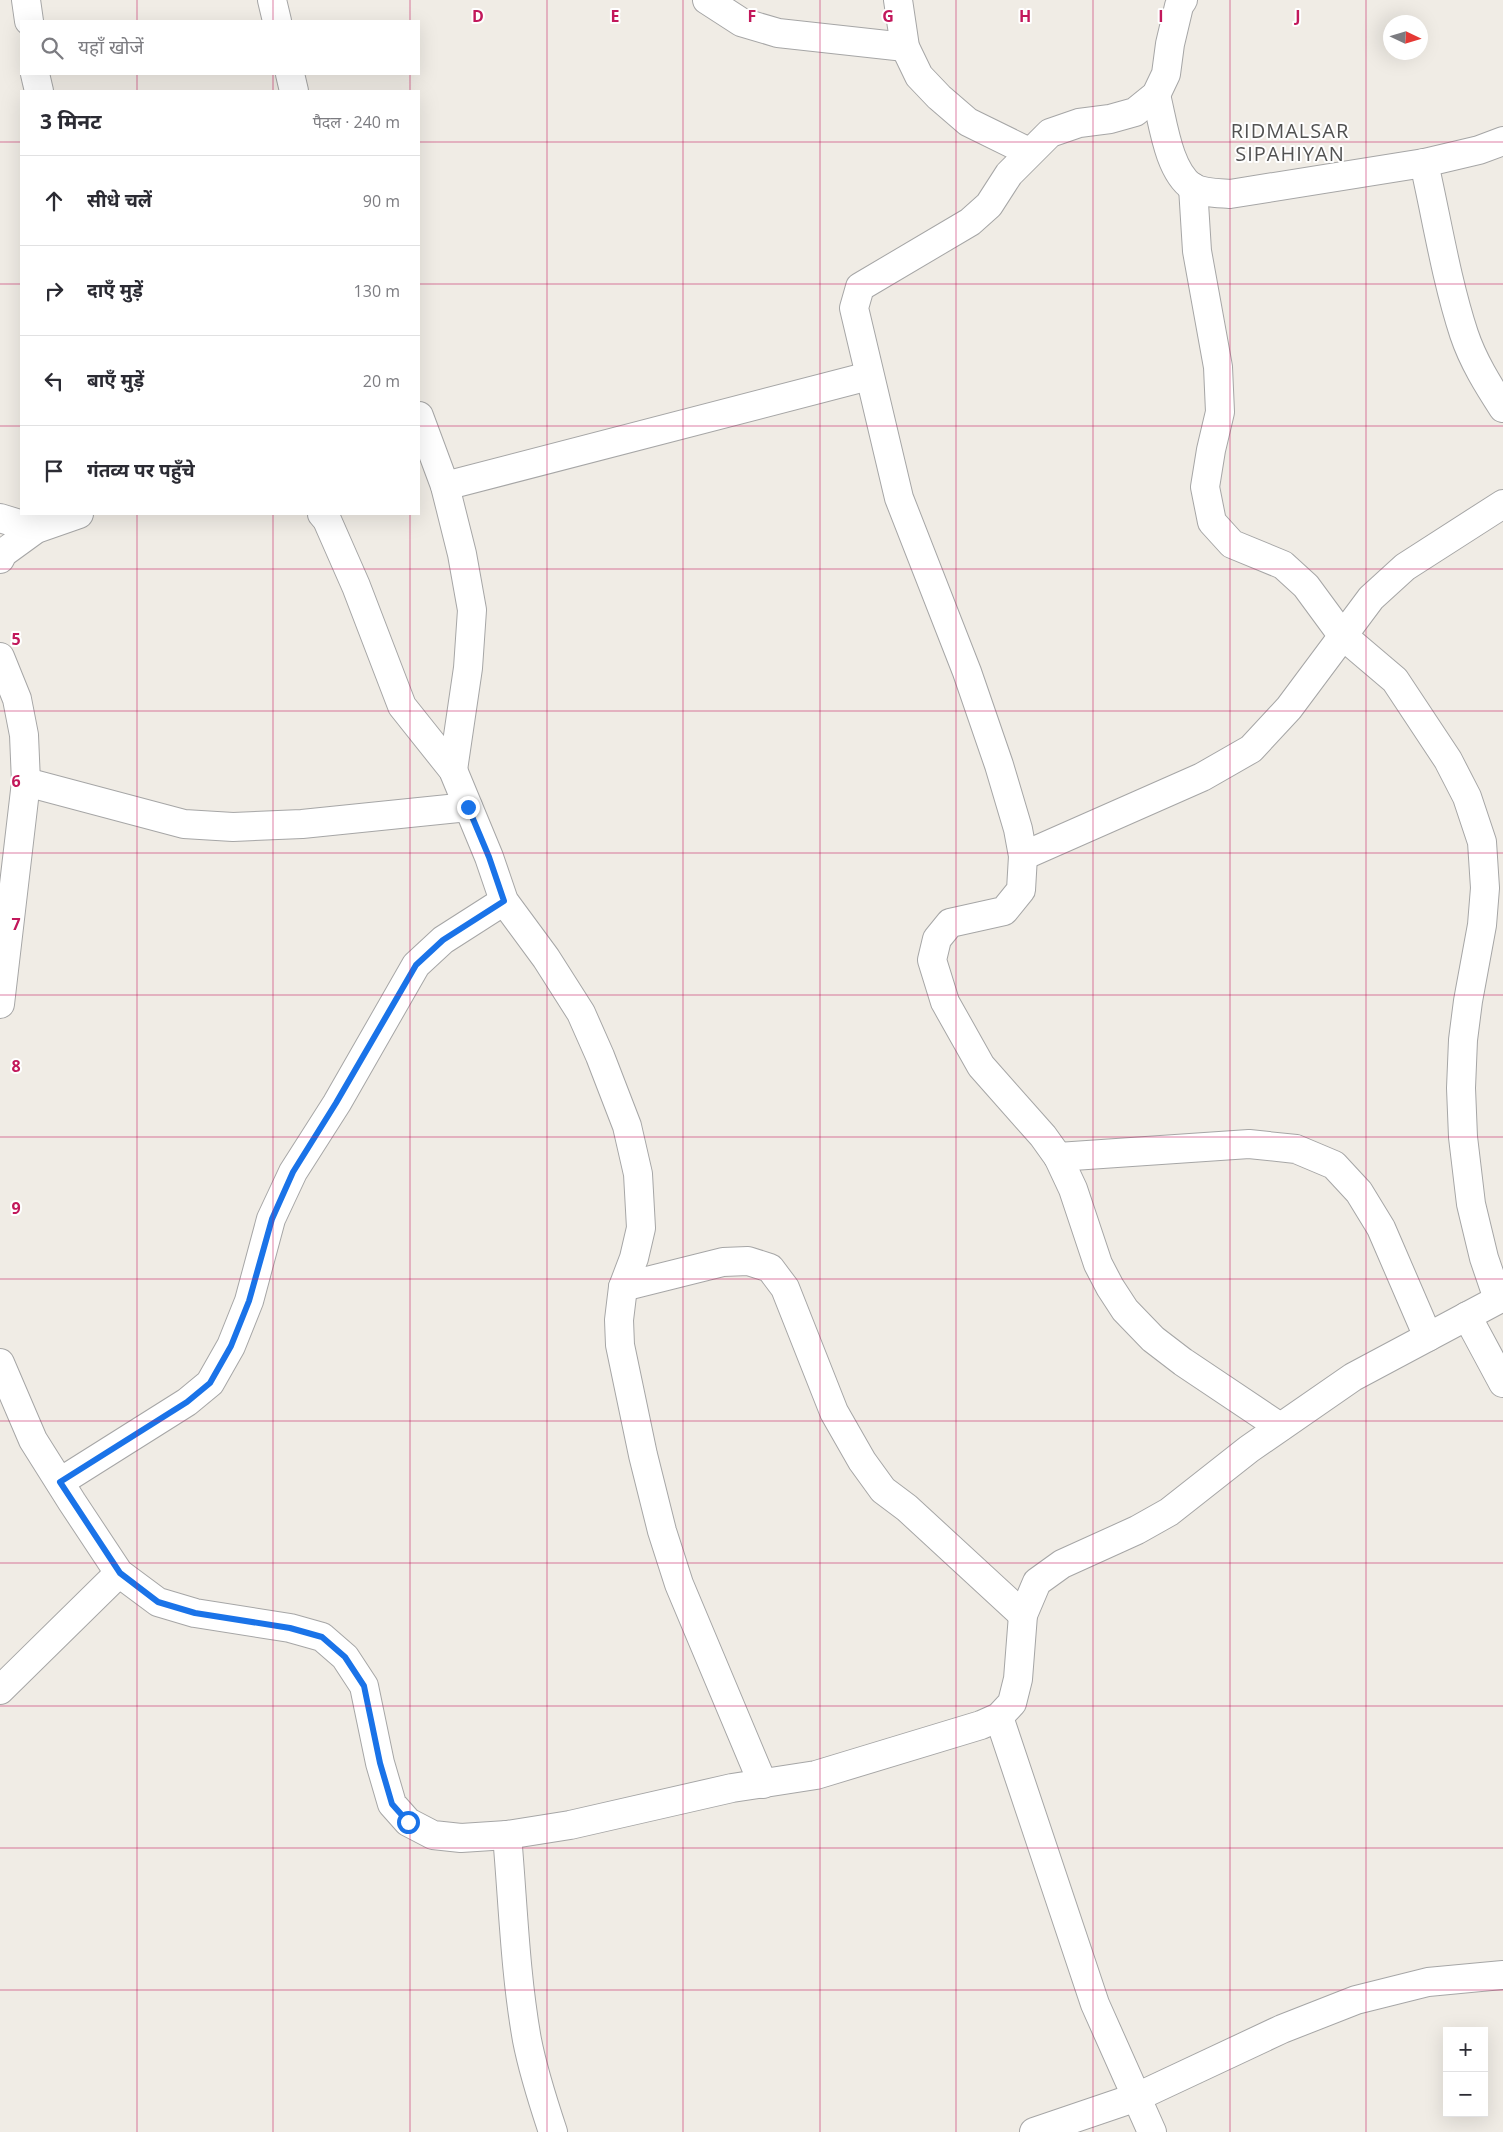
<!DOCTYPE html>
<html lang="hi">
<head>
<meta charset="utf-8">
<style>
  body { margin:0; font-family:"Open Sans","Noto Sans Devanagari",sans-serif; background:#f2f2f3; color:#2b2b33 }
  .controls { position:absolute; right:15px; bottom:15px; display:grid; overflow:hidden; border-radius:0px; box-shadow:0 5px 20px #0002 }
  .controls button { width:45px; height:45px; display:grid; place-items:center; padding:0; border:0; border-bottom:1px solid #e1e1e2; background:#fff; color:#2b2b33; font:25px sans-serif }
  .compass { position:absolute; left:1383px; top:15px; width:45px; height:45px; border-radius:50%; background:#fff; box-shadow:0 5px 20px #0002; rotate:94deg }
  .stop { position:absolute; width:15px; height:15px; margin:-11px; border:4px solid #1a73e8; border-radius:50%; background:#fff }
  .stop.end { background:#1a73e8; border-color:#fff; box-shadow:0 1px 5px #0008 }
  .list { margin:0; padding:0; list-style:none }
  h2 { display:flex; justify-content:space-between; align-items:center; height:65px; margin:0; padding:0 20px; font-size:21px }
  h2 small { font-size:16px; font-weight:400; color:#7c7c81 }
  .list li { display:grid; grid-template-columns:32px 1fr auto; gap:15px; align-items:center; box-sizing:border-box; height:90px; padding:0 20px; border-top:1px solid #e1e1e2 }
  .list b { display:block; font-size:19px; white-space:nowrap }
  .list em { font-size:16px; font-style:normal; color:#7c7c81 }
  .icon { flex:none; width:28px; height:28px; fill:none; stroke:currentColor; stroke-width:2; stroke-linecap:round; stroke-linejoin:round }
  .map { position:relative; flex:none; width:1503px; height:2132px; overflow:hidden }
  .search { position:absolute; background:#fff; box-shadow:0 5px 20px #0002; left:20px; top:20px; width:400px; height:55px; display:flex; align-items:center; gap:12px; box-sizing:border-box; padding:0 18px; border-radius:0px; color:#7c7c81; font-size:19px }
  .panel { position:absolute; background:#fff; box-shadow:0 5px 20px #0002; left:20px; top:90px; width:400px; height:425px; border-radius:0px }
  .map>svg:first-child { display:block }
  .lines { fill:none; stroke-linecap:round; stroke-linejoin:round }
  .minor-casing { stroke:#a6a6a6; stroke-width:30 }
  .minor { stroke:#fff; stroke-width:28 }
  .route { stroke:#1a73e8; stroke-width:6 }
  .grid { fill:none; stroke:#c2185b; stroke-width:1; stroke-opacity:0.55 }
  .labels { text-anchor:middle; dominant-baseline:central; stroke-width:4; stroke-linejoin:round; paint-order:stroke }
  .quarter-label { font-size:20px; letter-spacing:1px; fill:#525252; stroke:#fff }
  .grid-label { font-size:16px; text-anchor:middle; font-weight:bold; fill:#c2185b; stroke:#fff; stroke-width:4; stroke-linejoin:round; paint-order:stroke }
</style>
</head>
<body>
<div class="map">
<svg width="1503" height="2132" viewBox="0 0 1503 2132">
  <rect width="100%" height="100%" fill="#f0ece5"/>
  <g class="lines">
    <g class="minor-casing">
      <g id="minor">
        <path d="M26,0L29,21"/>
        <path d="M272,0L277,21"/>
        <path d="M707,0L741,22L778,33L905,47"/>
        <path d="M898,0L905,47L919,76L939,97L968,122L1029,152"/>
        <path d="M1183,0L1179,6L1170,44L1166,74L1156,95L1135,112L1110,119L1079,123L1050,133L1009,174L989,205L970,222L860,287L854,308L899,498L967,672L999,765L1018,829L1023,856L1021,890L1004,911L950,923L937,939L932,960L945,1002L981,1066L1043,1136L1058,1157L1073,1189L1098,1264L1110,1287L1125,1310L1153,1339L1183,1362L1280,1427"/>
        <path d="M35,74L39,91"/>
        <path d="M290,74L294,91"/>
        <path d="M1156,95C1163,122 1168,170 1192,187C1202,193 1218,193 1230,194L1424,163L1479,150L1503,141"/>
        <path d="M1424,163C1437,220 1446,279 1464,334C1473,361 1488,385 1503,408"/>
        <path d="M1193,187L1197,251L1218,367L1220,412L1211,450L1205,487L1212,522L1232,544L1283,565L1306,586L1342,635L1395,680L1448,760L1467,797L1482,842L1485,888L1482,925L1468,1001L1463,1040L1461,1088L1463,1137L1471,1204L1484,1258L1498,1299"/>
        <path d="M419,416L445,486L462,554L472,610L468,668L453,770"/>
        <path d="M445,486L869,376"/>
        <path d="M322,514L327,520L356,586L402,706L453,770L489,857L504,901L546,958L581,1013L600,1056L627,1126L638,1174L641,1228L634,1258L623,1287L619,1320L620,1345L643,1455L662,1531L679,1584L763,1784"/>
        <path d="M0,518L36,529"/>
        <path d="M0,559L3,553L36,529L79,514"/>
        <path d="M0,657L17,699L24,735L26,782L0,1004"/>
        <path d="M26,782L184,824L233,827L302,824L468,807"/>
        <path d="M1023,856L1202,777L1251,749L1289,708L1371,598L1405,567L1503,504"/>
        <path d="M1058,1157L1249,1144L1296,1149L1334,1165L1359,1192L1381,1228L1428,1337"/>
        <path d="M623,1287L723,1262L748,1261L770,1268L785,1288L834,1412L862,1461L883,1490L907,1508L1023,1615"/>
        <path d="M1467,1316L1503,1383"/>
        <path d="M0,1363L33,1440L72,1502L119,1573L158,1602L195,1613L290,1628L322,1637L345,1657L364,1686L380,1763L392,1804L408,1822L433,1835L461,1838L507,1835L570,1825L732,1788L816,1775L981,1725L999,1717L1012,1703L1018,1679L1023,1615L1037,1582L1062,1564L1137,1530L1169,1512L1249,1449L1353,1377L1503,1297"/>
        <path d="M60,1482L187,1402L210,1383L231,1346L249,1301L271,1219L293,1172L337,1103L416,965L443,940L504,901"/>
        <path d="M0,1690L119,1573"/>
        <path d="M999,1717L1095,2004L1152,2132"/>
        <path d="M507,1835C513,1903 515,1973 527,2040C533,2071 543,2102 553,2132"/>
        <path d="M1034,2132L1137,2097L1282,2029L1356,2000L1428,1982L1503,1975"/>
      </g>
    </g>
    <use href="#minor" class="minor"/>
  </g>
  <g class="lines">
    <path class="route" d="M408,1822L392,1804L380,1763L364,1686L345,1657L322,1637L290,1628L195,1613L158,1602L120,1573L60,1482L187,1402L210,1383L231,1346L249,1301L272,1219L293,1172L336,1103L416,965L443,940L504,901L489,857L468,807"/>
  </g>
  <path class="grid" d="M137,0V21M273,0V21M410,0V21M547,0V2132M683,0V2132M820,0V2132M956,0V2132M1093,0V2132M1230,0V2132M1366,0V2132M137,74V91M273,74V91M410,74V91M0,142H21M419,142H1503M0,284H21M419,284H1503M0,426H21M419,426H1503M137,514V2132M273,514V2132M410,514V2132M0,569H1503M0,711H1503M0,853H1503M0,995H1503M0,1137H1503M0,1279H1503M0,1421H1503M0,1563H1503M0,1706H1503M0,1848H1503M0,1990H1503"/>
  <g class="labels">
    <g class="quarter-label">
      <text x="1290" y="130">RIDMALSAR<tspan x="1290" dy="23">SIPAHIYAN</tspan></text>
    </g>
  </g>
  <g class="grid-label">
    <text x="478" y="22">D</text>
    <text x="615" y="22">E</text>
    <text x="752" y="22">F</text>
    <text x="888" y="22">G</text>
    <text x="1025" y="22">H</text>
    <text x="1161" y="22">I</text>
    <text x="1298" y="22">J</text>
    <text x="16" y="645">5</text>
    <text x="16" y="787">6</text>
    <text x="16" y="930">7</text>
    <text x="16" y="1072">8</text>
    <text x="16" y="1214">9</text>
  </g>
</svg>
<div class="controls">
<button>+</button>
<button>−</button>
</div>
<svg class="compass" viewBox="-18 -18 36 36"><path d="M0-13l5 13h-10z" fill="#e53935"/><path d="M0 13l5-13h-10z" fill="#7c7c81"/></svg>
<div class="stop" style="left:408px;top:1822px"></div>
<div class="stop end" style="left:468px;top:807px"></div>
<div class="search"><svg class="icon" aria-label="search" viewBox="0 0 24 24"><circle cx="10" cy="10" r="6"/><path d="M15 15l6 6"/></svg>यहाँ खोजें</div>
<section class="panel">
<h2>3 मिनट<small>पैदल · 240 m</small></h2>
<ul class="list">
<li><svg class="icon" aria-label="ahead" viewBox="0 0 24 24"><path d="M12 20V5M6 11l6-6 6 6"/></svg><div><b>सीधे चलें</b></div><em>90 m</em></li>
<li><svg class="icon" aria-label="right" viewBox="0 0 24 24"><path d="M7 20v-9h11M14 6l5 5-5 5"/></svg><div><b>दाएँ मुड़ें</b></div><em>130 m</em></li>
<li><svg class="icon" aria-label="left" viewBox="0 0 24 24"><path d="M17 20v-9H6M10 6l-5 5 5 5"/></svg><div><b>बाएँ मुड़ें</b></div><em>20 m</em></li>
<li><svg class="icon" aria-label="arrive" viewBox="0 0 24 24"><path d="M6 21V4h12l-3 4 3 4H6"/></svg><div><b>गंतव्य पर पहुँचे</b></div></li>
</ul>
</section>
</div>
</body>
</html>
